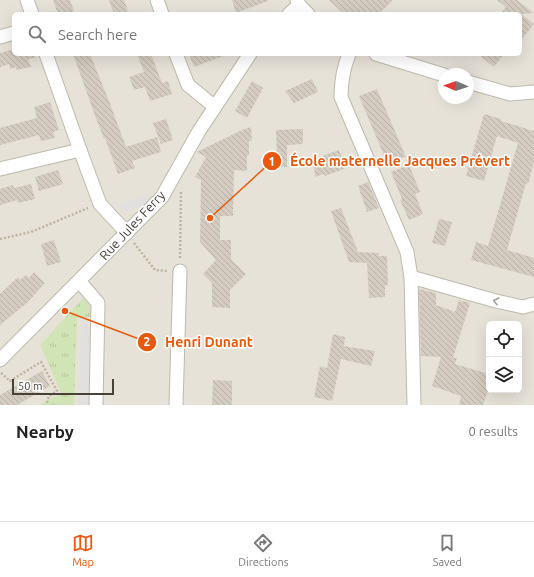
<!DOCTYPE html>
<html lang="en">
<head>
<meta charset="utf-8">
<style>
  body { margin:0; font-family:Ubuntu,sans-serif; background:#f2f2f2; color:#222 }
  .controls { position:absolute; right:12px; bottom:12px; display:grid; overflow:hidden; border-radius:6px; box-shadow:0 4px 16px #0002 }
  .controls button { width:36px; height:36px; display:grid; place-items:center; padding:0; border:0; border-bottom:1px solid #e0e0e0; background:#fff; color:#222; font:20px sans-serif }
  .compass { position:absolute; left:438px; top:68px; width:36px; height:36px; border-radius:50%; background:#fff; box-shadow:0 4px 16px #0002; rotate:272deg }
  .scale { position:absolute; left:12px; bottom:10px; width:102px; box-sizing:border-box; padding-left:4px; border:2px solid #474138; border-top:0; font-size:11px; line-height:14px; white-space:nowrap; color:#474138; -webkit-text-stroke:3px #fff; paint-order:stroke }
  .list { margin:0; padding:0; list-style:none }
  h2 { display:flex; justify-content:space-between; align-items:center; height:52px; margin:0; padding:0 16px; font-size:17px }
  h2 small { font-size:13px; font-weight:400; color:#767676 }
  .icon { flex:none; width:22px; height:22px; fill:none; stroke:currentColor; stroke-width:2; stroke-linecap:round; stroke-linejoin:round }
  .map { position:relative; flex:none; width:534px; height:405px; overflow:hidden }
  .search { position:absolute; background:#fff; box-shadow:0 4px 16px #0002; left:12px; right:12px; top:12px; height:44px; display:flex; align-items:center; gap:10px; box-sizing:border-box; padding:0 14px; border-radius:6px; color:#767676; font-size:15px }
  .sheet { height:116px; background:#fff }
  nav { display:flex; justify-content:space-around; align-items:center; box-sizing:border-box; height:56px; border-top:1px solid #e0e0e0; background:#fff; font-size:11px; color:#767676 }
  nav a { display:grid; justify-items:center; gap:2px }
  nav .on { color:#ea580c }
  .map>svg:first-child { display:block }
  .residential { fill:#e7e2d8; fill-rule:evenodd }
  .park { fill:url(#park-tufts) }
  .parking { fill:#e2e0de }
  .building { fill:url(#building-back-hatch) }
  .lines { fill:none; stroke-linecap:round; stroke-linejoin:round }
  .minor-casing { stroke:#beb8ad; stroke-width:15 }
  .path { stroke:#bfb39f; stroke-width:2.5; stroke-dasharray:2 2; stroke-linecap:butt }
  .minor { stroke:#fff; stroke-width:13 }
  .oneway { stroke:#a3a09c }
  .labels { text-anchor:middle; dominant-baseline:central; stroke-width:3; stroke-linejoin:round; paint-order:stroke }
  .street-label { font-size:13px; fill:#474138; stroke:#fff }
  .leader { fill:none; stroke:#e8590c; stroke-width:1.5 }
  .callout-dot { fill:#e8590c; stroke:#fff; stroke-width:1.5 }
  .mark-label { font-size:12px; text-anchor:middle; font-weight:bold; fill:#fff }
  .callout-label { font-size:14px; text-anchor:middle; font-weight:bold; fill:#e8590c; stroke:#fff; stroke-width:3; stroke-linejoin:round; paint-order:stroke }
</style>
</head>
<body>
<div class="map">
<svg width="534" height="405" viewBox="0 0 534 405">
  <defs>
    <pattern id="park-tufts" width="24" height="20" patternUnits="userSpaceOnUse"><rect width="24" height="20" fill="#d1e4b6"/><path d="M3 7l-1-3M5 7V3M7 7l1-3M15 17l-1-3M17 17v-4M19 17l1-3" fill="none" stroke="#b5c59d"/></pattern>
    <pattern id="building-back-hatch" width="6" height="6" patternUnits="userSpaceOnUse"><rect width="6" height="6" fill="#d4ccc0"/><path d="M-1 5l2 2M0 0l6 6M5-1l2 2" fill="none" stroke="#b7b0a6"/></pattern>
  </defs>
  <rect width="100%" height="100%" fill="#f3f0ea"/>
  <path class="residential" d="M0,0H534V405H0ZM14,14H520V54H14ZM444,74H468V98H444ZM489,324H519V390H489Z"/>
  <path class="park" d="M83,298L90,306V317L77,318L74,405H39L61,393L40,345Z"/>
  <g class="parking">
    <path d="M149,194L152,202L122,213L118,205Z"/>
    <path d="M81,323H94L92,405H79Z"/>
  </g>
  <g class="building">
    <path d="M53,0H70L75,14H58Z"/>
    <path d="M109,0H124L129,14H114Z"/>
    <path d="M232,0H268V1L236,13Z"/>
    <path d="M329,0H393L379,14H344Z"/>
    <path d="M497,0H517L534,13L521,14L534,24L520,41V14H500L506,7Z"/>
    <path d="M14,49V54H34L35,58L28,59L31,67L16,70V67L10,69L9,64L0,67V53Z"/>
    <path d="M73,54H90L109,101L126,147L157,137L161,152L132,161L135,168L118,174L105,138L104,139L94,113Z"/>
    <path d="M137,54H151L162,83L168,81L172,94L150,101L145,87L134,90L129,77L144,72Z"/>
    <path d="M189,54H226V55L194,67Z"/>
    <path d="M478,54H504L494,67Z"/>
    <path d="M312,79L318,92L294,103L285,91Z"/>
    <path d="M252,81L263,88L247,118L235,111Z"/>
    <path d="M377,89L406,157L386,160L359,96Z"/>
    <path d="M50,102L59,130L53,132L55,138L41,141L39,135L0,145V128L37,118L34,107Z"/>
    <path d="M484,114L501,119V121L534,131V162L528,184L526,183L507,250L534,258V277L471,260L476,242L488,246L518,143L497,136L484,181L466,176Z"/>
    <path d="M166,119L173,140L161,144L153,123Z"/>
    <path d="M251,127L252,141H249V155H247V171L234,170L233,216H220V240H231V259L246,274L230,290V308L212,307V283L203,274L216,260L200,242L201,180L195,177L206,157L197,152L242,130Z"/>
    <path d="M303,129V144L287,145V167H277L276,130Z"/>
    <path d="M339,150L346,168L325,176L324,174L315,177L314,159Z"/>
    <path d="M409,165L420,192L415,194L423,214L409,220L400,200L402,199L391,172Z"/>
    <path d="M58,170L63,184L39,191L35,177Z"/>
    <path d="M368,182L379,208L367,212L358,186Z"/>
    <path d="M31,184L35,199L18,203L17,200L0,205V189L13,185L14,188Z"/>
    <path d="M341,208L358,252L379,253V256H387L388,285H385V297L369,298L367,263L349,262L331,211Z"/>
    <path d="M439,219L452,222L445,246L432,243Z"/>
    <path d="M54,240L61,262L47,266L41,244Z"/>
    <path d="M34,272L45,283L28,302L0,325V294L18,277L20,280L26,275L29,278Z"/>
    <path d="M419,289L436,293V305L455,312L459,300L470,303L453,358H457L455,364L489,374V388L483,405H459L461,396L432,386L441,357L421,356Z"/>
    <path d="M333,334L345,337L344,346L375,351L371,366L341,359L332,401L314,397L320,366L327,368Z"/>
    <path d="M42,371L50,386L17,405H0V395Z"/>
    <path d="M213,380L232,381V405H212Z"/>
  </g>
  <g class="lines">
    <g class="minor-casing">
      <g id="minor">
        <path d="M27,0L32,14"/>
        <path d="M157,0L162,14"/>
        <path d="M297,0L299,5L308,14"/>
        <path d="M289,14L299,5"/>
        <path d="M0,37L14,33"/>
        <path d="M176,54L188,85L215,107"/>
        <path d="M349,54C343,69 341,81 341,97L407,252L411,277L414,405"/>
        <path d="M376,54L444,75"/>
        <path d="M468,82L510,94L534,92"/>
        <path d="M80,150L100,204L127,233"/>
        <path d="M0,169L80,150L46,54"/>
        <path d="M411,277L496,301L523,307L534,304"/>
        <path d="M79,281L98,303L96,405"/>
        <path d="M0,360L162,197L199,131L250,54"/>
        <path d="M176,405L180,271"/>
      </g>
    </g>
    <g class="path">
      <path d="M0,239L31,232L88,208"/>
      <path d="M134,243L155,270L168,271"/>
      <path d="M180,258L181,191"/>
      <path d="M1,373L10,381L41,362L57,391L49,396L46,405"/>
    </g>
    <use href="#minor" class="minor"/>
  </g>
  <defs><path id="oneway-chevron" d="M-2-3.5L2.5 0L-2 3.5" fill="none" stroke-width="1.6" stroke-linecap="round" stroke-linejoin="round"/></defs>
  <use class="oneway" href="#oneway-chevron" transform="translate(496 301) rotate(-166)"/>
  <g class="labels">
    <g class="street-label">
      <text transform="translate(132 225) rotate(-47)">Rue Jules Ferry</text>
    </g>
  </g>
  <path class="leader" d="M210 218L272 161M65 311L147 342"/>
  <g class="callout-dot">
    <circle cx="210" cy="218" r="4"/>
    <circle cx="65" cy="311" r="4"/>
    <circle cx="272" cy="161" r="10"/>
    <circle cx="147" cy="342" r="10"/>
  </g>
  <g class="mark-label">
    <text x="272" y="166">1</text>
    <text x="147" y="346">2</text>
  </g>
  <g class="callout-label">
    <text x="400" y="166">École maternelle Jacques Prévert</text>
    <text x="209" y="347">Henri Dunant</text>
  </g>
</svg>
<div class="controls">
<button><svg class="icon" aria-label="locate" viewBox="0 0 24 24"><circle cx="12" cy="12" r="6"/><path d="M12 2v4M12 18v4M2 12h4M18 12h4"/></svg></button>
<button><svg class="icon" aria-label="layers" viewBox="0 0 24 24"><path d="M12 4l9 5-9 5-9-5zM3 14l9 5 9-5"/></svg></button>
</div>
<svg class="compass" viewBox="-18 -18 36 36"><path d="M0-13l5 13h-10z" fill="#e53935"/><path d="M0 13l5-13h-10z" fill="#767676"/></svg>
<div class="scale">50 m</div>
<div class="search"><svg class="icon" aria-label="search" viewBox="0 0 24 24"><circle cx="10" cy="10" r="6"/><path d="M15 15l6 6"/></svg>Search here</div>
</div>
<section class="sheet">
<h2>Nearby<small>0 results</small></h2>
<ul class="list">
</ul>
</section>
<nav>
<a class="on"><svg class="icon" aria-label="map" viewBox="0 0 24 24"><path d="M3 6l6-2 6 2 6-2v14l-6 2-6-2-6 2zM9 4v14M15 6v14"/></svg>Map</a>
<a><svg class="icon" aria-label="directions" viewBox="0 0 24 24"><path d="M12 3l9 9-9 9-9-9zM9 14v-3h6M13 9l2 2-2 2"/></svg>Directions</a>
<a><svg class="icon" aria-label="saved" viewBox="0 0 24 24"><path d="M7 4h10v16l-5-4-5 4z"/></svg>Saved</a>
</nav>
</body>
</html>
